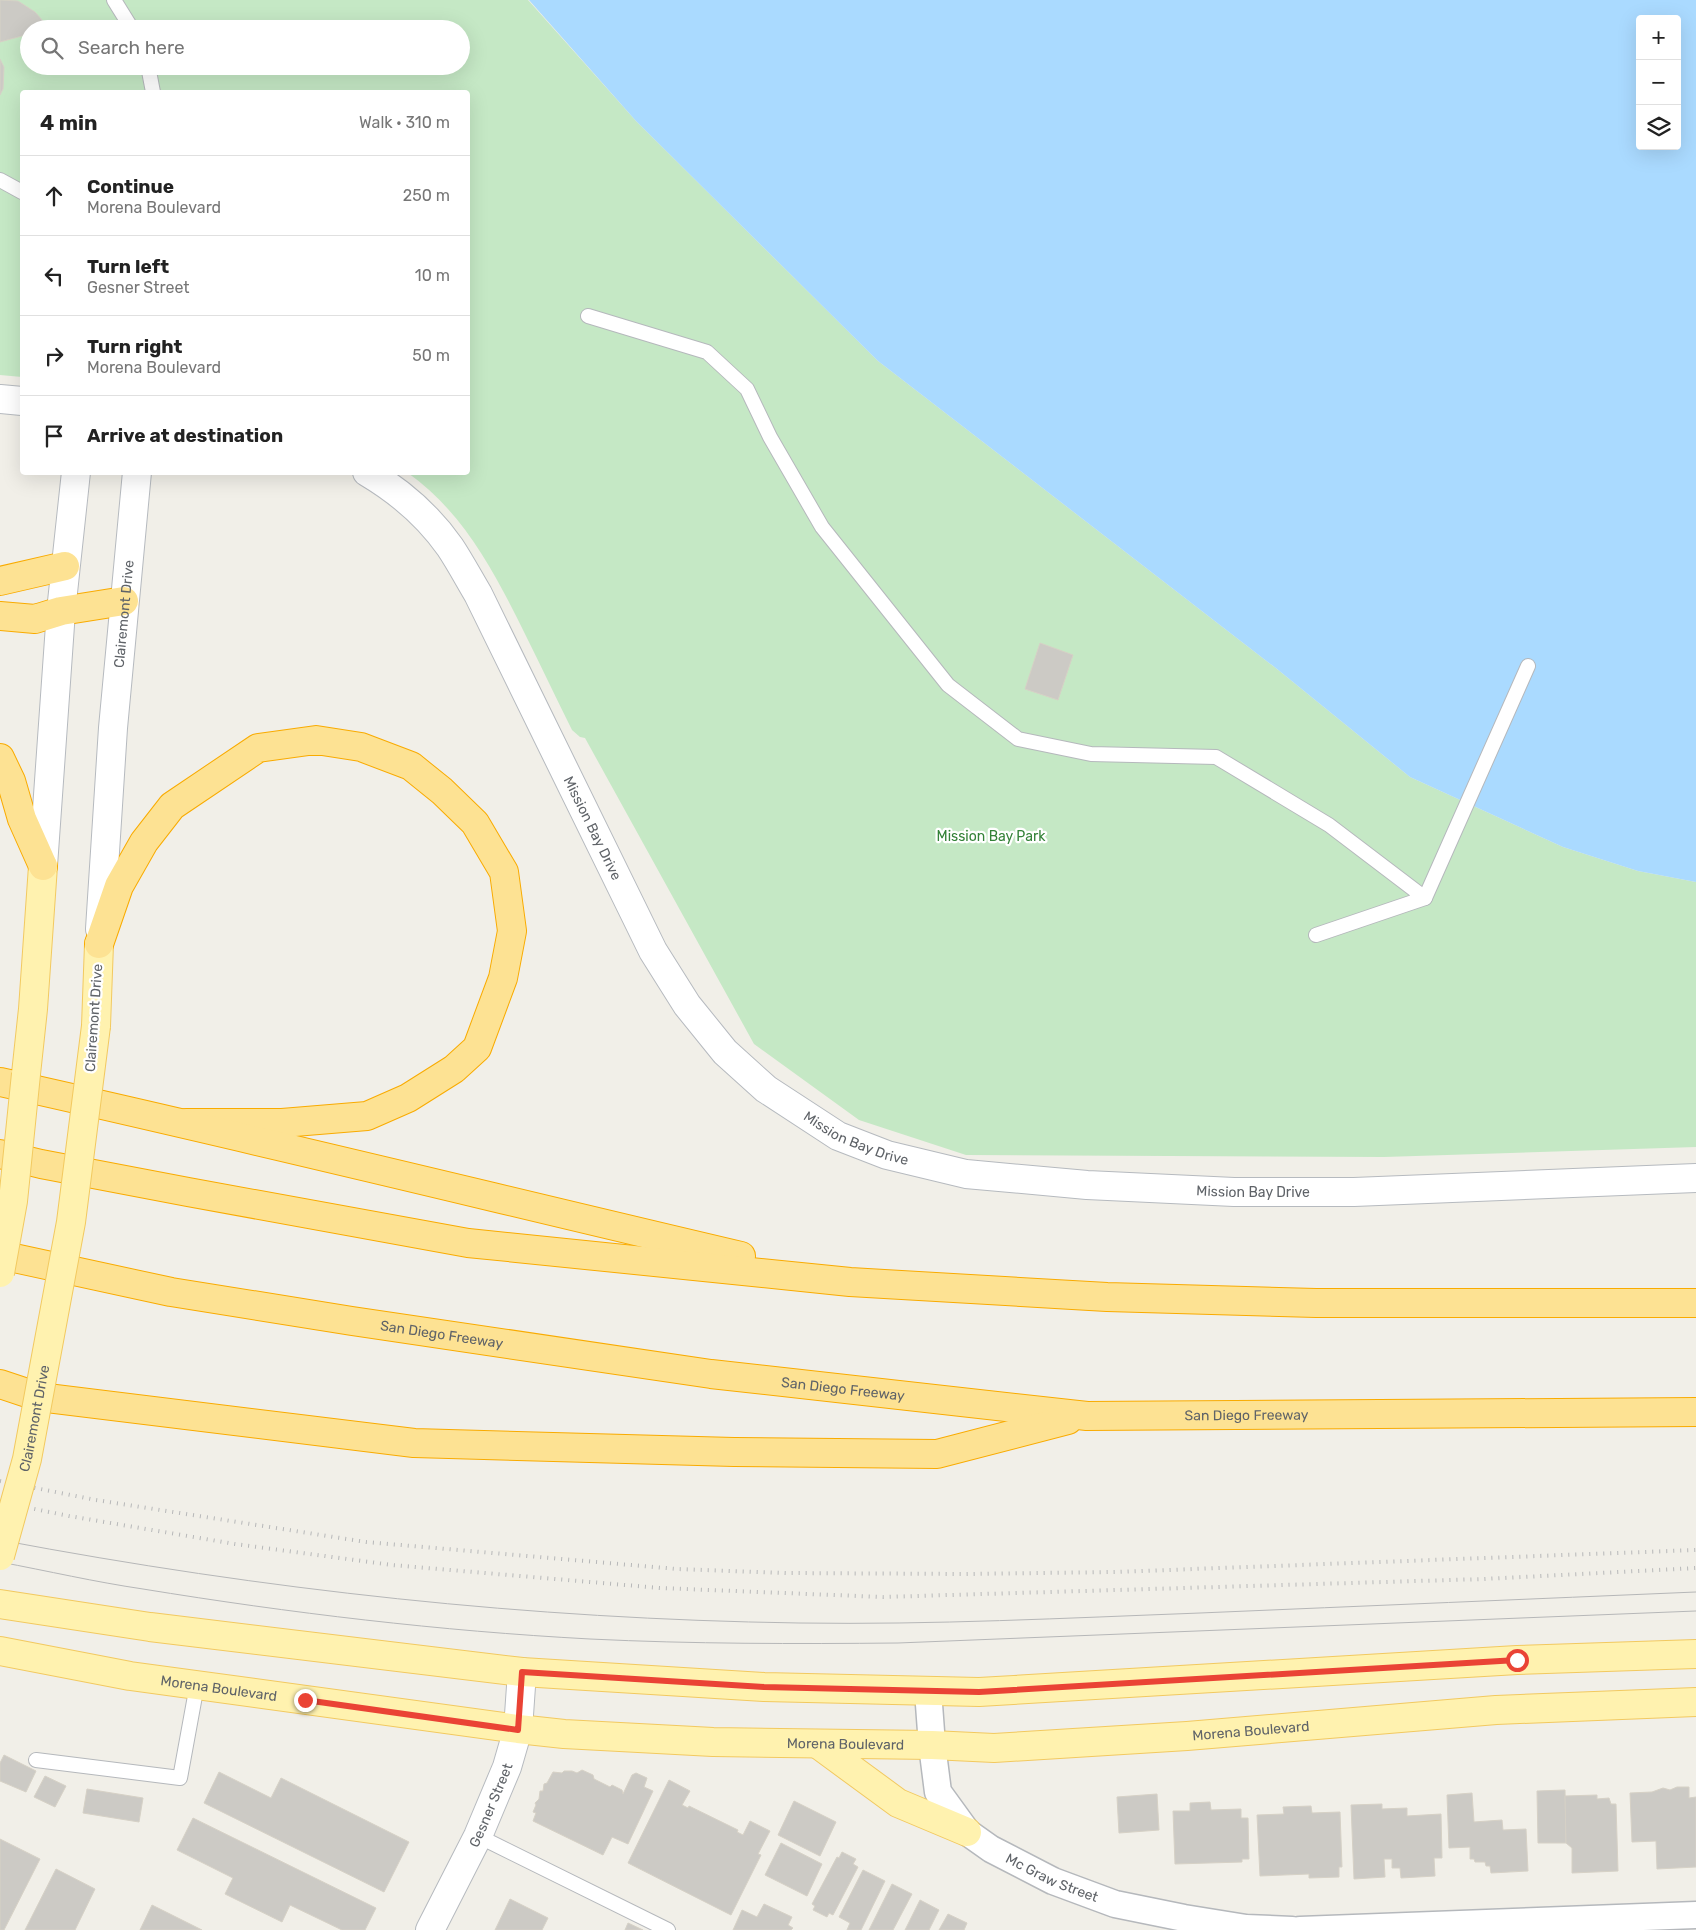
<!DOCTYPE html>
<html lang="en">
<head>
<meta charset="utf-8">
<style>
  body { margin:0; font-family:Rubik,sans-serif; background:#f2f2f2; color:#222 }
  .controls { position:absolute; right:15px; top:15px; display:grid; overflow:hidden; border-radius:5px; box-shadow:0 5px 20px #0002 }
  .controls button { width:45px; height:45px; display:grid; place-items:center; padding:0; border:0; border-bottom:1px solid #e0e0e0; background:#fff; color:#222; font:25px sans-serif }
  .stop { position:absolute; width:15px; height:15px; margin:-11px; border:4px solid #ea4335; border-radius:50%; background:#fff }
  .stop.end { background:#ea4335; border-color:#fff; box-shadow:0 1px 5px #0008 }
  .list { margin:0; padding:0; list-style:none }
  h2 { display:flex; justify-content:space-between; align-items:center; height:65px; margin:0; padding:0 20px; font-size:21px }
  h2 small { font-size:16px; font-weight:400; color:#767676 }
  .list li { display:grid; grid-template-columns:32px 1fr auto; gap:15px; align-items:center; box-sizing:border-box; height:80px; padding:0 20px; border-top:1px solid #e0e0e0 }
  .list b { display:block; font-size:19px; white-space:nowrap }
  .list p { margin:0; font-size:16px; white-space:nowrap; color:#767676 }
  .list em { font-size:16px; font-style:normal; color:#767676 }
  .icon { flex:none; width:28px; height:28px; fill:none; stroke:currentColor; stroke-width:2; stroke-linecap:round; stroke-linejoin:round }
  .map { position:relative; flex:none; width:1696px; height:1930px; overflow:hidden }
  .search { position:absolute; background:#fff; box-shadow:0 5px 20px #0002; left:20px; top:20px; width:450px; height:55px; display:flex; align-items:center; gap:12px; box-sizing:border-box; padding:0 18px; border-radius:28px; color:#767676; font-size:19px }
  .panel { position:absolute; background:#fff; box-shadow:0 5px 20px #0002; left:20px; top:90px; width:450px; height:385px; border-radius:5px }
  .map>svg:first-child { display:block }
  .green { fill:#c5e8c5; fill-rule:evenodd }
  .water { fill:#aadaff; fill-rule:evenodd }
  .building { fill:#cccac5; stroke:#d6d1c6 }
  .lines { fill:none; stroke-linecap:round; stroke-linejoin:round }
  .service-casing { stroke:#b5b8bc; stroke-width:16 }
  .minor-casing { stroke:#b5b8bc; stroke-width:29 }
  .secondary-casing { stroke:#b6babf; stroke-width:30 }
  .primary-casing { stroke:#f2c960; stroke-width:30 }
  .motorway-casing { stroke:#f9ab00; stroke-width:30 }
  .service { stroke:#fff; stroke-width:14 }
  .minor { stroke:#fff; stroke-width:26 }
  .secondary { stroke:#fff; stroke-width:28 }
  .primary { stroke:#fff2af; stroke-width:28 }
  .motorway { stroke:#fde293; stroke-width:28 }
  .tram { stroke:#b6b7b8; stroke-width:1 }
  .rail { stroke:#b6b7b8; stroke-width:4; stroke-dasharray:1 6; stroke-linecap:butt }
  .primary-bridge-casing { stroke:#f2c960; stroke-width:30; stroke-linecap:butt }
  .primary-bridge { stroke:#fff2af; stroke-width:28 }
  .route { stroke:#ea4335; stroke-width:6 }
  .labels { text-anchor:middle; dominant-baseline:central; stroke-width:4.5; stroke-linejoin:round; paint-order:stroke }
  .street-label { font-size:14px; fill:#5f6368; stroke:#fff }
  .park-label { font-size:14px; fill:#348238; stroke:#fff }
</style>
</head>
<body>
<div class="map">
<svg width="1696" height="1930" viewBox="0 0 1696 1930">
  <rect width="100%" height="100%" fill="#f1efe8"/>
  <path class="green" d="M0,0H528L636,121L878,361L1277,669L1410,777L1563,847L1638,871L1696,882V1147L1384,1157L966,1155L859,1120L754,1044L585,738L580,737L572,730C556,698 541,666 525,634C495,573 464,513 408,473L468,472V92H22V377L0,375ZM29,29H461V66H29Z"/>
  <path class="water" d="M529,0H1696V882L1638,871L1563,847L1410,777L1277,669L878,361L636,121ZM1640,19H1677V146H1640Z"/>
  <g class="building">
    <path d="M0,0L18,1L35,12L50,29H29V34L0,42Z"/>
    <path d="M0,59L4,67L3,89L0,95Z"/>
    <path d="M1040,643L1073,655L1058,700L1025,689Z"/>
    <path d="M4,1755L36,1771L26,1792L0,1781V1763Z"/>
    <path d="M582,1770L593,1775L594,1779L610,1787L612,1785L622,1790L623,1794L632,1775L636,1773L647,1778L644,1787L653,1791L628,1844L612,1837L603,1855L533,1821L536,1813L533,1812L536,1805L535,1803L539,1799L540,1791H543L544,1784L547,1783L553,1772L562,1773L564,1771H572L577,1773Z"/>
    <path d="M219,1772L271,1798L281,1778L409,1842L384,1892L204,1803Z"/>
    <path d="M45,1776L66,1786L55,1807L34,1797Z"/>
    <path d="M669,1780L690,1791L682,1805L688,1808L689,1806L738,1830L737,1832L743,1835L750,1821L770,1831L758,1854L761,1855L731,1915L628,1863Z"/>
    <path d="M1677,1787H1689V1798L1696,1797V1867L1657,1869L1656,1841L1632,1842L1630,1793L1652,1792L1663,1788L1670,1790Z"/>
    <path d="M87,1789L143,1798L139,1822L83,1813Z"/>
    <path d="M1565,1790L1566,1843H1538L1537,1791Z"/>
    <path d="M1472,1793L1474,1822L1502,1820L1503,1830L1526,1829L1528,1871L1491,1873L1490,1866H1486L1485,1862H1475L1474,1859H1470V1847L1449,1848L1447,1795Z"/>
    <path d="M1157,1794L1159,1830L1119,1833L1117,1797Z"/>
    <path d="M1597,1795V1799L1609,1798L1611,1804H1616L1618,1871L1572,1873V1848L1566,1843L1565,1796Z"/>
    <path d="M794,1801L836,1822L820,1856L778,1835Z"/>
    <path d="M1210,1802L1211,1810L1241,1809V1818H1248L1249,1859H1242V1862L1175,1864L1173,1811H1190V1803Z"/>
    <path d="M1382,1804V1809L1407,1808V1816L1441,1814L1442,1858H1434L1435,1876L1401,1878L1400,1868H1392V1859H1384L1385,1877L1354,1879L1351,1805Z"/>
    <path d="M1311,1806L1312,1813L1340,1812L1342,1867H1339V1877L1309,1878V1874L1260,1876L1257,1815L1284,1814L1283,1807Z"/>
    <path d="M193,1818L376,1908L365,1930H342L290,1905L282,1922L225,1894L233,1878L177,1850Z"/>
    <path d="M0,1839L40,1859L4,1930H0Z"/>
    <path d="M781,1843L822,1864L807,1896L765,1875Z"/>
    <path d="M842,1852L856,1859L853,1864L858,1867L833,1915L829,1913L827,1917L813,1910L815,1906L812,1904L837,1857L839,1858Z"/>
    <path d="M56,1869L95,1889L75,1930H25Z"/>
    <path d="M863,1870L885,1881L861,1930H847L850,1923L839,1917Z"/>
    <path d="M892,1884L912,1894L893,1930H869Z"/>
    <path d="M510,1899L548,1918L542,1930H495Z"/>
    <path d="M920,1900L939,1910L929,1930H905Z"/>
    <path d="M764,1904L792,1917L788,1925L793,1928L791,1930H733L742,1910L757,1917Z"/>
    <path d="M152,1905L202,1930H140Z"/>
    <path d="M948,1914L967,1923L964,1930H939Z"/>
    <path d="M628,1923L643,1930H625Z"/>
  </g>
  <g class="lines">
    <g class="service-casing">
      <g id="service">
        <path d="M114,0L132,29"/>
        <path d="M148,66L153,92"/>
        <path d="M0,180L22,192"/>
        <path d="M588,316L707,352L747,389L770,437L822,527L948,685L1018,739L1091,754L1216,757L1329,825L1425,898L1316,935"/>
        <path d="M1425,898L1528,666"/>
        <path d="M36,1760L180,1778L197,1685"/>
        <path d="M478,1836L668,1930"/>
      </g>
    </g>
    <g class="minor-casing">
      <g id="minor">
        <path id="s1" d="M928,1691L932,1745L938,1792L967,1832L991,1849L1053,1881L1115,1904L1184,1918L1246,1928L1292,1930"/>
        <path d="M1300,1930L1696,1915"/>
      </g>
    </g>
    <g class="secondary-casing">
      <g id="secondary">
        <path d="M0,399L22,401"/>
        <path id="s2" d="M367,472C399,491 429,517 450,547C460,562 469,579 478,594L653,951L687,1005L725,1052L766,1089L838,1136L887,1155L966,1174L1087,1185L1234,1192H1354L1696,1178"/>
        <path d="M43,866L61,611L76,472"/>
        <path id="s3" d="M100,929L113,728L137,472"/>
        <path id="s4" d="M430,1930L478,1836L507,1767L518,1729L522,1672"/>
      </g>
    </g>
    <g class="primary-casing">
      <g id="primary">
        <path d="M96,1026L99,944"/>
        <path d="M26,1074L33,1009L43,866"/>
        <path d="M0,1604L150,1627L522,1672L764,1687L979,1692L1517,1660L1696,1654"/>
        <path id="s5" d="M0,1651L130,1676L518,1729L564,1734L713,1742L932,1745L994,1748L1187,1736L1496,1710L1696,1702"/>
        <path d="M819,1745L898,1803L967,1832"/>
      </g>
    </g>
    <g class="motorway-casing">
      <g id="motorway">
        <path d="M0,581L65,566"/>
        <path d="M0,616L35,619L61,611L124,601"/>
        <path d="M0,758L11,781L22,819L43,866"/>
        <path d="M99,944L119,886L144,842L172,806L258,748L316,740L361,747L411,766L442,791L475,823L504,872L512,931L503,978L477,1048L454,1069L408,1098L367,1116L282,1123H186"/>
        <path d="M0,1082C248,1137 494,1198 741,1256"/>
        <path d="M0,1154L41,1164L188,1192L468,1243L850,1282L1107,1297L1316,1303H1696"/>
        <path id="s6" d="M0,1255L171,1292L352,1321L711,1374L1087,1416L1696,1412"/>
        <path d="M0,1384L39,1397L414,1443L734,1452L937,1454L1068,1420"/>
      </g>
    </g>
    <use href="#service" class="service"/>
    <use href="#minor" class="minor"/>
    <use href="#secondary" class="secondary"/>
    <use href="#primary" class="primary"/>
    <use href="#motorway" class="motorway"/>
    <g class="tram">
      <path d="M0,1540C265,1590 529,1619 799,1623C932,1625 1067,1618 1200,1613C1366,1606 1531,1599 1696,1592"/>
      <path d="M0,1562C48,1571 95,1582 143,1589C290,1613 440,1631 590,1639C692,1644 796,1644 898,1643L1696,1611"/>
    </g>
    <g class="rail">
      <path d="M0,1481L96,1500L366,1542L677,1569L787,1573L966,1574L1115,1572L1696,1550"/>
      <path d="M0,1502L69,1516L235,1544L392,1565L660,1588L883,1597L1484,1579L1696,1568"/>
    </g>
    <g class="primary-bridge-casing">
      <g id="primary-bridge">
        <path d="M0,1273L13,1201L26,1074"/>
        <path id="s7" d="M0,1556L27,1459L71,1222L96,1026"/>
      </g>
    </g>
    <use href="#primary-bridge" class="primary-bridge"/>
  </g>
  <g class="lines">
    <path class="route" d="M305,1700L518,1730L522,1672L764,1687L979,1692L1517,1660"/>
  </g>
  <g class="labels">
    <g class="street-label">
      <text stroke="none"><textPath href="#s3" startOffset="316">Clairemont Drive</textPath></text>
      <text stroke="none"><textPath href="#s2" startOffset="428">Mission Bay Drive</textPath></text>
      <text transform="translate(94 1018) rotate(-86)">Clairemont Drive</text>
      <text stroke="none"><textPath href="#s2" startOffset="848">Mission Bay Drive</textPath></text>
      <text stroke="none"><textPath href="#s2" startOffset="1252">Mission Bay Drive</textPath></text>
      <text stroke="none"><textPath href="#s6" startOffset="449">San Diego Freeway</textPath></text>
      <text stroke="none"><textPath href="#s6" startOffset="854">San Diego Freeway</textPath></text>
      <text stroke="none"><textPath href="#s6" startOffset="1259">San Diego Freeway</textPath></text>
      <text stroke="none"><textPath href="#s7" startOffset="142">Clairemont Drive</textPath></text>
      <text stroke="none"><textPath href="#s5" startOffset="222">Morena Boulevard</textPath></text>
      <text stroke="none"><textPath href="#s5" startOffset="1258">Morena Boulevard</textPath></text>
      <text stroke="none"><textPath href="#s5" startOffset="852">Morena Boulevard</textPath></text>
      <text stroke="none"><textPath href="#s4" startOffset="139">Gesner Street</textPath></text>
      <text stroke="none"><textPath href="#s1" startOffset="248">Mc Graw Street</textPath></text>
    </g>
    <g class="park-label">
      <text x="991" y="836">Mission Bay Park</text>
    </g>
  </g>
</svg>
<div class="controls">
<button>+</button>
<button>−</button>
<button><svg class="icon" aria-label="layers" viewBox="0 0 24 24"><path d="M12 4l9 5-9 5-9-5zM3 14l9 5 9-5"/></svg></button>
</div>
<div class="stop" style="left:1517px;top:1660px"></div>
<div class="stop end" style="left:305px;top:1700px"></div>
<div class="search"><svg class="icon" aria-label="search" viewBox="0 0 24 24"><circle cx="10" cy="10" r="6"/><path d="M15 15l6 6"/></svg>Search here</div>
<section class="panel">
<h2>4 min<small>Walk · 310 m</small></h2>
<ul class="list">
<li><svg class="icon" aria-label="ahead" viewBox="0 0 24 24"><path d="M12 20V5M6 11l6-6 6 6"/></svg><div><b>Continue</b><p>Morena Boulevard</p></div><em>250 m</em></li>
<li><svg class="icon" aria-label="left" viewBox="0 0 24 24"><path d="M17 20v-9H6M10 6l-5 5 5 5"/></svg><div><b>Turn left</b><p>Gesner Street</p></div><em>10 m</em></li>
<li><svg class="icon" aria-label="right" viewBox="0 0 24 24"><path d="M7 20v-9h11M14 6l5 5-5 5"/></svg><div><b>Turn right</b><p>Morena Boulevard</p></div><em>50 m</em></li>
<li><svg class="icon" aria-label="arrive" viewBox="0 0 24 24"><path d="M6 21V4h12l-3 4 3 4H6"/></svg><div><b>Arrive at destination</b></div></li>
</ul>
</section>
</div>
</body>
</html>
